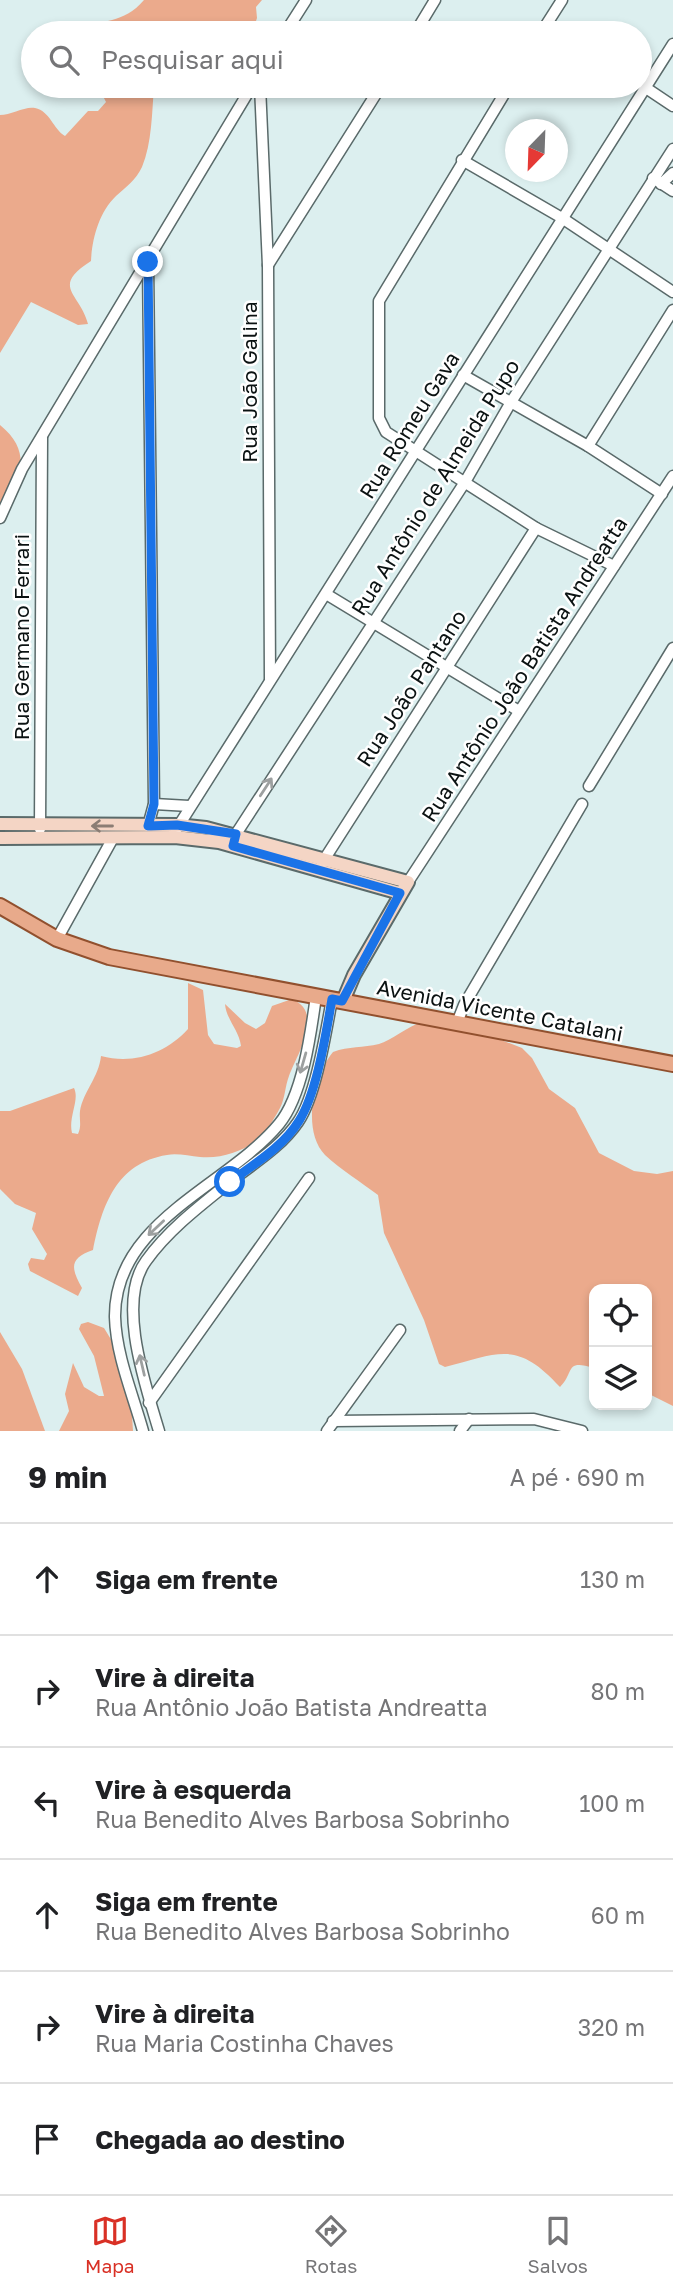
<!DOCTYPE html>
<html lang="pt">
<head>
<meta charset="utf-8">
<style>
  body { margin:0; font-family:"Golos Text",sans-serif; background:#f2f2f2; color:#202124 }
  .controls { position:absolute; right:21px; bottom:21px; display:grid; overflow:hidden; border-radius:14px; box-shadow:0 4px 10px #0003 }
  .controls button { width:63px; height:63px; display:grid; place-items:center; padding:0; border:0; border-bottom:2px solid #e0e0e0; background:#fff; color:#202124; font:35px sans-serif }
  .compass { position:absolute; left:505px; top:119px; width:63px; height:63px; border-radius:50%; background:#fff; box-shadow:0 4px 10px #0003; rotate:203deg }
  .stop { position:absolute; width:21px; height:21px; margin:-16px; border:5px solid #1a73e8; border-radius:50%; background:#fff }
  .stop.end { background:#1a73e8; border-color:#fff; box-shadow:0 2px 7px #0008 }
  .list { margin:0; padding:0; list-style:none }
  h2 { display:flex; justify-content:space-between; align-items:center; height:91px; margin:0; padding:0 28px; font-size:30px }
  h2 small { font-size:23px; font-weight:400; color:#757577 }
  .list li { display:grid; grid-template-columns:46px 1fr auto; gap:21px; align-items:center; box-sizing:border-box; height:112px; padding:0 28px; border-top:2px solid #e0e0e0 }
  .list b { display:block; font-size:26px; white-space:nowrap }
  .list p { margin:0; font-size:23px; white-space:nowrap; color:#757577 }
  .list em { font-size:23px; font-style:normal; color:#757577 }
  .icon { flex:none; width:38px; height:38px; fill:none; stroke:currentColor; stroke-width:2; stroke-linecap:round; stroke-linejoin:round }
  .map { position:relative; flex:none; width:673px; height:1431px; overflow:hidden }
  .search { position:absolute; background:#fff; box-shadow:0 4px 10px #0003; left:21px; right:21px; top:21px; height:77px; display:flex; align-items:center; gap:18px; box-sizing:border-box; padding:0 24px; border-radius:38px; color:#757577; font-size:26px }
  .sheet { height:763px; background:#fff }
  nav { display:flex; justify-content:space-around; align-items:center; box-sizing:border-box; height:98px; border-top:2px solid #e0e0e0; background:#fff; font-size:19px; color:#757577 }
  nav a { display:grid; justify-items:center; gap:4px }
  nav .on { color:#d93025 }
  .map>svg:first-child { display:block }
  .green { fill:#ebaa8c }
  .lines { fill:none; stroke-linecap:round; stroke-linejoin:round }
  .street-casing { stroke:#5a6a6a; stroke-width:13 }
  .secondary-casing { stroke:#5a6a6a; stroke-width:16 }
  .primary-casing { stroke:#91502e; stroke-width:18 }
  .street { stroke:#fff; stroke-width:10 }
  .secondary { stroke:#f4d5c5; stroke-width:12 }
  .primary { stroke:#e8aa8b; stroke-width:14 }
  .oneway { stroke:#9da0a0 }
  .oneway2 { stroke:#8b7d74 }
  .route { stroke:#1a73e8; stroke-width:9 }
  .labels { text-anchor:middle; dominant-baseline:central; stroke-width:5; stroke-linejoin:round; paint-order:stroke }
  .street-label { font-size:21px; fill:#0b1212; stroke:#fff }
</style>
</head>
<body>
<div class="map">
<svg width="673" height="1431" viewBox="0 0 673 1431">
  <rect width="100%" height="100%" fill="#dcefef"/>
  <g class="green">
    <path d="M144,0H262L256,7L257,18L252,33H78C102,17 123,25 144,0Z"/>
    <path d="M92,86H154C152,112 152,143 142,167C136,180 126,187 116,196C99,212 92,239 91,261C50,287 80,293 88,324L78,325L31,302L0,353V115C11,115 25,106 35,108C50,111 53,129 65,136L88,111H98L106,102L101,92Z"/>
    <path d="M0,425C38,456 15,485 0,522Z"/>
    <path d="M188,983L203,990L208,1035L214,1044L237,1048L241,1046C239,1030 226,1019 225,1004L245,1023L256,1029L265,1023L272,1006L292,999C325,1013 297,1054 289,1076C285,1086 285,1099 280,1108C275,1118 269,1125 265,1136C244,1150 225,1159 200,1157C189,1156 177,1153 167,1155C116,1163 102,1206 93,1250C70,1258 70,1267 82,1288L78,1296L30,1271L28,1264L31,1258L44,1260L47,1254L32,1229L36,1213L15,1204L0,1189V1111H10L74,1088C80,1100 68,1117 72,1133L78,1134C82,1125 79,1120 80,1111C83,1092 99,1077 101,1056C134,1065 166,1053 188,1029Z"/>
    <path d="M425,1021L457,1023L522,1048L532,1058L549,1089L575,1108L599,1153L634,1171L657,1174L673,1171V1406L647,1393V1289H594V1368C564,1359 575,1372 560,1387C517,1340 500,1353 445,1367L439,1364L424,1320L384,1233L378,1195C361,1182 341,1170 325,1155C301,1130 314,1075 333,1052C349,1046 363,1048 379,1044C391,1041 407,1026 425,1021Z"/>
    <path d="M88,1322L104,1328L129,1369L133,1431H59L69,1411L65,1394L73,1363L84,1387L99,1396H104L94,1356L79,1329L81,1324Z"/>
    <path d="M0,1332L22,1369L45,1431H0Z"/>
  </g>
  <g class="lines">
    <g class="street-casing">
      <g id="street">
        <path d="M285,33L306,0"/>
        <path d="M415,33L435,0"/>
        <path d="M541,33L562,0"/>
        <path d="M260,86L268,266L270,679"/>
        <path d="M509,86L379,301V418L386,432L536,528L614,566"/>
        <path d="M646,88L673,106"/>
        <path d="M462,160L562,218L673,292"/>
        <path d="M653,178L673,191"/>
        <path d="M661,184L673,173"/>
        <path d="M148,262L154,804L148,826"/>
        <path d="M268,265L381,86"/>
        <path d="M463,375L588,446L662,494"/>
        <path d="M588,446L673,310"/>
        <path d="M0,518L22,469L252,86"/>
        <path d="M326,594L519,711"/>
        <path d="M589,786L673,648"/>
        <path d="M154,804L189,806"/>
        <path d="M40,829L42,438"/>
        <path d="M176,830L673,44"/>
        <path d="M234,842L236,834L465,482L511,402L673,149"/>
        <path d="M322,863L536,528"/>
        <path d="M408,882L673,476"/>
        <path d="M57,939L113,838"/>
        <path d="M457,1023L464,1005L582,804"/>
        <path d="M149,1403L309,1178"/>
        <path d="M333,1421L534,1419L582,1431"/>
        <path d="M143,1431C133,1395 116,1355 115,1317C114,1221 228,1186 279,1124C303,1095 311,1032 316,996"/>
        <path d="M159,1431C146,1387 116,1302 146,1261C168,1230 201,1205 231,1181C254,1163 281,1147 298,1122C316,1096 326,1031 332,999"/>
        <path d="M327,1431L400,1330"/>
        <path d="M460,1431L469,1419"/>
      </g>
    </g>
    <g class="secondary-casing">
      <g id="secondary">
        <path d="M0,824L177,825L206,828L408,882L354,975L343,1001"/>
        <path d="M0,838L175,837L219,842L400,893"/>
      </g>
    </g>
    <g class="primary-casing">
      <path id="primary" d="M0,906L57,939L109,957L673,1064"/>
    </g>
    <use href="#street" class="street"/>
    <use href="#secondary" class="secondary"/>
    <use href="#primary" class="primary"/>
  </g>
  <defs><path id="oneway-shaft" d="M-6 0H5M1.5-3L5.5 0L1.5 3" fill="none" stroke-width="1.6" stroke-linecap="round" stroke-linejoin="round" transform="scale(1.75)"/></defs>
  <g class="oneway">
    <use href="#oneway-shaft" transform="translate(266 787) rotate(-57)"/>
    <use href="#oneway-shaft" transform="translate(303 1063) rotate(106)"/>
    <use href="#oneway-shaft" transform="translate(156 1228) rotate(137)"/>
    <use href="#oneway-shaft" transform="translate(142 1365) rotate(-103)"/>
  </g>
  <use class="oneway2" href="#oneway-shaft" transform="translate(102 826) rotate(-180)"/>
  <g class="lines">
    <path class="route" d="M148,262L154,804L148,826L177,825L236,834L233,846L400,893L342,1001L332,999C326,1033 317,1093 299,1121C283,1147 254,1164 230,1182"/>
  </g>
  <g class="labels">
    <g class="street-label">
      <text transform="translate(249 382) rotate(-90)">Rua João Galina</text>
      <text transform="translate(409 425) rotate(-58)">Rua Romeu Gava</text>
      <text transform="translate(435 487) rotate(-58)">Rua Antônio de Almeida Pupo</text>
      <text transform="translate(21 637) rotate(-90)">Rua Germano Ferrari</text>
      <text transform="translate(524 669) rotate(-57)">Rua Antônio João Batista Andreatta</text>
      <text transform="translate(411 688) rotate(-57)">Rua João Pantano</text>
      <text transform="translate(500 1010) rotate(11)">Avenida Vicente Catalani</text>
    </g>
  </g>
</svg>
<div class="controls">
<button><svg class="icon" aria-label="locate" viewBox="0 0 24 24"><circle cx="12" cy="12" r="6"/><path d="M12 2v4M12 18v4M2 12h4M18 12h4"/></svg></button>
<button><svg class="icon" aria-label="layers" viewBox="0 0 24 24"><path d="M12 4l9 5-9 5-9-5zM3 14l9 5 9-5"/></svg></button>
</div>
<svg class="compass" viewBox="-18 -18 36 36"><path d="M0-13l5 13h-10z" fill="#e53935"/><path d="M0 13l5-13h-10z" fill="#757577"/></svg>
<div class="stop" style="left:230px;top:1182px"></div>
<div class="stop end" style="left:148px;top:262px"></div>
<div class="search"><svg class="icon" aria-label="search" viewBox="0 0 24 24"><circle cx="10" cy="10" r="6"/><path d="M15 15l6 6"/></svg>Pesquisar aqui</div>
</div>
<section class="sheet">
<h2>9 min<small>A pé · 690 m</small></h2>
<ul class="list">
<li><svg class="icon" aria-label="ahead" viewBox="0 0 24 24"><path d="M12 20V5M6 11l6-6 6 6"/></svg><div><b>Siga em frente</b></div><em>130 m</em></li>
<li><svg class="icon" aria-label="right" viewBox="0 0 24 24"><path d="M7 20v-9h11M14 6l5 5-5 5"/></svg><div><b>Vire à direita</b><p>Rua Antônio João Batista Andreatta</p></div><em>80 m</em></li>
<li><svg class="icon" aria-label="left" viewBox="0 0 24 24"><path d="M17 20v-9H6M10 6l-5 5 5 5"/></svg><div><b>Vire à esquerda</b><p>Rua Benedito Alves Barbosa Sobrinho</p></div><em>100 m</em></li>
<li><svg class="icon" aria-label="ahead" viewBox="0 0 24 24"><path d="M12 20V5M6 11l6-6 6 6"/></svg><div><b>Siga em frente</b><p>Rua Benedito Alves Barbosa Sobrinho</p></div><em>60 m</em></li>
<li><svg class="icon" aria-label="right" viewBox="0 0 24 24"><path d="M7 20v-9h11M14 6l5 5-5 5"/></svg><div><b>Vire à direita</b><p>Rua Maria Costinha Chaves</p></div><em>320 m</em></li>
<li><svg class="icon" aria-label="arrive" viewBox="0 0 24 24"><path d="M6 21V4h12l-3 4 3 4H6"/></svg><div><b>Chegada ao destino</b></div></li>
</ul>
</section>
<nav>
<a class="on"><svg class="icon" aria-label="map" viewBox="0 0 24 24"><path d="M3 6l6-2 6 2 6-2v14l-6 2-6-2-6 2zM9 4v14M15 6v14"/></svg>Mapa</a>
<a><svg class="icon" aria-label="directions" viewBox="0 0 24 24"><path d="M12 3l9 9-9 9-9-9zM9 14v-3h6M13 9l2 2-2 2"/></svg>Rotas</a>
<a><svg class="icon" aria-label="saved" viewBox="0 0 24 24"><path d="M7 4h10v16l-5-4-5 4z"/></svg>Salvos</a>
</nav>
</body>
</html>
